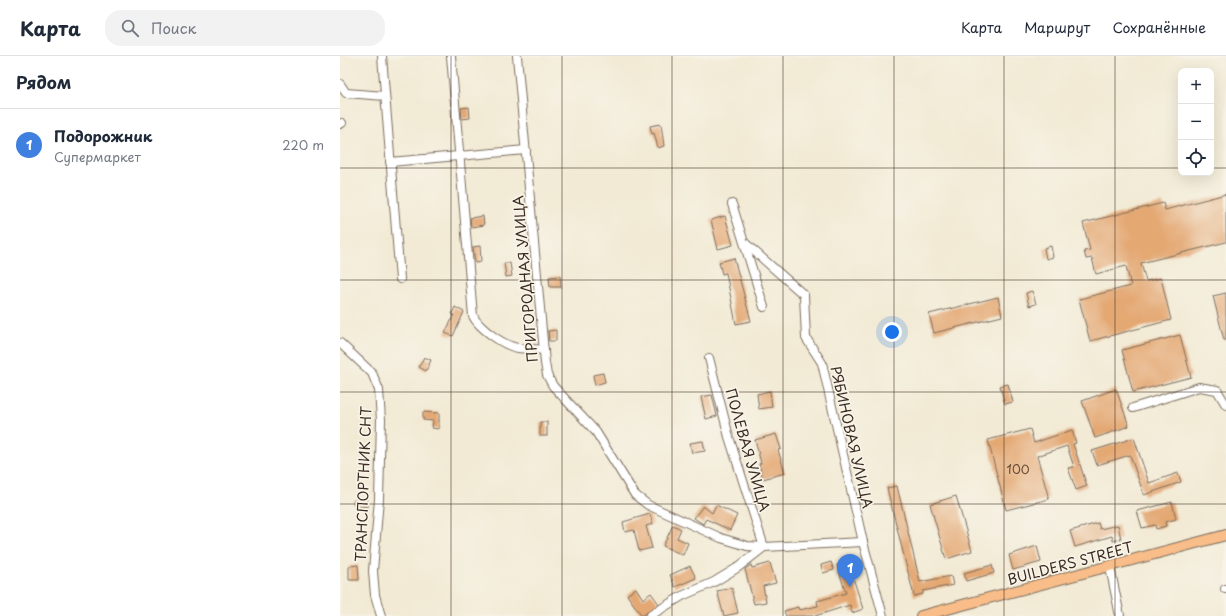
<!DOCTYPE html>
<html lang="ru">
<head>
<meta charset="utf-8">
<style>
  body { margin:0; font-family:"Playpen Sans",sans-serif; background:#f2f2f3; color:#1f2937 }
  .controls { position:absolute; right:12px; top:12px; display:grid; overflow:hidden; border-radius:8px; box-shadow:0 4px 16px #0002 }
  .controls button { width:36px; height:36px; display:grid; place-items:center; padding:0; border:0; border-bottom:1px solid #e0e1e3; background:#fff; color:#1f2937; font:20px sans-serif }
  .you { position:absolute; left:552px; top:276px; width:14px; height:14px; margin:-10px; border:3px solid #fff; border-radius:50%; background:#1a73e8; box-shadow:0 0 0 6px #1a73e833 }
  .badge { display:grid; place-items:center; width:26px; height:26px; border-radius:50%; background:#c8321e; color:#fff; font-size:13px; font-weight:700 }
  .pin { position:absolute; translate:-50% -33px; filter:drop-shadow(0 1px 2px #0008) }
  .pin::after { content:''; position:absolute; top:21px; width:14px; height:12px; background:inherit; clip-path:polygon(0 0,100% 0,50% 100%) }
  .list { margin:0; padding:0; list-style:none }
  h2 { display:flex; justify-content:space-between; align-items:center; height:52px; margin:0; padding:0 16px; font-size:17px }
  h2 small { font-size:13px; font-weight:400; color:#747a83 }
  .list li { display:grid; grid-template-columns:26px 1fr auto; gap:12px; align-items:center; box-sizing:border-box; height:72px; padding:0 16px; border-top:1px solid #e0e1e3 }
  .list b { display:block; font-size:15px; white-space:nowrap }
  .list p { margin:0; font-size:13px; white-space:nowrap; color:#747a83 }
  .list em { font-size:13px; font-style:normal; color:#747a83 }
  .icon { flex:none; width:22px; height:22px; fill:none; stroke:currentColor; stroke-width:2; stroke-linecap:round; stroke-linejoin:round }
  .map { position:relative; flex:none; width:886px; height:560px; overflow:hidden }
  header { display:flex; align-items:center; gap:24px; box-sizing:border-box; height:56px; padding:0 20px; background:#fff; border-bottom:1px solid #e0e1e3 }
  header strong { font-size:19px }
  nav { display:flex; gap:22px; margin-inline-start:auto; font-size:14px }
  .search { width:280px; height:36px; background:#f2f2f3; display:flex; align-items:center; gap:10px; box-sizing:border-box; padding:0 14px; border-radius:16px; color:#747a83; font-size:15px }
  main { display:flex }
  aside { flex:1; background:#fff }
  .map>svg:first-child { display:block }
  .building { fill:#e4a873 }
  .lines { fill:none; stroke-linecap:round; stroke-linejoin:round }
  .minor-casing { stroke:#7b6d5e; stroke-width:10 }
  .major-casing { stroke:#7b6d5e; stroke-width:12 }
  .minor { stroke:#fff; stroke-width:8 }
  .major { stroke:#f9bd89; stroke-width:10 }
  .grid { fill:none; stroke:#3b2a1e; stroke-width:1; stroke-opacity:0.55 }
  .labels { text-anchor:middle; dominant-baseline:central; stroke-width:3.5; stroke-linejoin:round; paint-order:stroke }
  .number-label { font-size:12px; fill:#654a33 }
  .street-label { font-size:14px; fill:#3b2a1e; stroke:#f7f3e8 }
</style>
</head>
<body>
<header>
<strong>Карта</strong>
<div class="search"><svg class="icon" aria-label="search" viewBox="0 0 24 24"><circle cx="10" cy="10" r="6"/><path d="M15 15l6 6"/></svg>Поиск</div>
<nav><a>Карта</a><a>Маршрут</a><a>Сохранённые</a></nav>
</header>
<main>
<aside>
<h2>Рядом<small></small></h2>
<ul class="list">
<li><span class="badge" style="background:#3f7fe0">1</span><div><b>Подорожник</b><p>Супермаркет</p></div><em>220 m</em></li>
</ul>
</aside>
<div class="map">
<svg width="886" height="560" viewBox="0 0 886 560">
  <rect width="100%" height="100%" fill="#f7f3e8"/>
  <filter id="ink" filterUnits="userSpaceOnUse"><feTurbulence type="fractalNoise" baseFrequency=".025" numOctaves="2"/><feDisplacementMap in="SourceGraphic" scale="8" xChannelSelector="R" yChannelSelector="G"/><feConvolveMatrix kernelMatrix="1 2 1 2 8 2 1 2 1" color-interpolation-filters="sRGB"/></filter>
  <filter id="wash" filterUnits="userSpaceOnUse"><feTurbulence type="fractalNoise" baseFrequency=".012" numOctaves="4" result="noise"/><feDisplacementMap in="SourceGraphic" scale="16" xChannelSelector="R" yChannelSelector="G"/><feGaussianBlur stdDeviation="0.9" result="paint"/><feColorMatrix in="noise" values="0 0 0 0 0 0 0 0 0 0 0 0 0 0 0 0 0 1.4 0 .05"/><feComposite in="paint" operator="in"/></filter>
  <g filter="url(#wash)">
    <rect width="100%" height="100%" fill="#f2ead4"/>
    <g id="blocks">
      <g class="building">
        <path d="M129,51L130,62L122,63L121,52Z"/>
        <path d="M321,68L324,90L318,92L314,77L312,78L310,70Z"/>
        <path d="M886,138V186L801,207L806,225L821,222L831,264L750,285L739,243L791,230L786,210L756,218L752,202L746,203L744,195L750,194L743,167L823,147L825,154Z"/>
        <path d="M143,160L144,169L131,171L130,162Z"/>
        <path d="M385,160L393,189L378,193L371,164Z"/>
        <path d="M140,190L141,206L135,207L133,191Z"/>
        <path d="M711,190L713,201L706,203L704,192Z"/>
        <path d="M394,202L411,265L396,268L386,217L382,218L379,206Z"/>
        <path d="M164,207H170L172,220L166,221Z"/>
        <path d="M220,220L221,231H210L209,221Z"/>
        <path d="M692,235L696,248L689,250L686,237Z"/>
        <path d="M886,237V284H884L873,240Z"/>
        <path d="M658,241L662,260L594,277L589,258Z"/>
        <path d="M115,251L124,256L113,280L105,277L114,259L112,258Z"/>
        <path d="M216,274V285H209L208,275Z"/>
        <path d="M840,279L851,321L793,336L782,294Z"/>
        <path d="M84,301L91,304L86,315L79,311Z"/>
        <path d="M263,317L265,326L255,329L253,319Z"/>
        <path d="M668,328L673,346L665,348L660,330Z"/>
        <path d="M776,333L789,370L755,382L742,345Z"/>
        <path d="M430,335L432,351L419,353L417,338Z"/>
        <path d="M372,339L377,360L366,363L361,341Z"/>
        <path d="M83,356L99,357V373L92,372L93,365L83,364Z"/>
        <rect x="200" y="366" width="7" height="14"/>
        <path d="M690,373L694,387L732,374L736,387L733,388L747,430L736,434L728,412L734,411L727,390L697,400L709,443L666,454L648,384Z"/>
        <path d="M436,378L441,393L438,394L445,417L423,423L419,408L421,407L415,384Z"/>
        <path d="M794,382L809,427L838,417L841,426L804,439L790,399L757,409L752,395Z"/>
        <path d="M363,385L365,395L352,397L350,387Z"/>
        <path d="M557,430L580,526L611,520L613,529L583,535V538L574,540L547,432Z"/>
        <path d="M616,440L632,495L606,503L590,448Z"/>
        <path d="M26,442L28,450L15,452L13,445Z"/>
        <path d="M832,446L836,463L825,466L826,470L816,473L815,469L802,472L797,455Z"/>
        <path d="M376,449L397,459L390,474L366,463L363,468L354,462L363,450L372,457Z"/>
        <path d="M310,458L313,468L306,470L312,492L299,495L294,474L285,476L283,466Z"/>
        <path d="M758,467L760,473L778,469L781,483L773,485L772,480L735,491L730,475Z"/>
        <path d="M333,469L341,473L337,482L348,487L343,499L323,490Z"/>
        <path d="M697,490L701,506L673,514L669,499Z"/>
        <path d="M491,506L494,514L483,517L481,509Z"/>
        <path d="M508,506L523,553L512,557L510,549L475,560H446L444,555L458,551L459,554L478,550L477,545L506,537L497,509Z"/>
        <path d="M430,507L436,527L423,530L426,546L414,548L405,513L411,509L412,512Z"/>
        <path d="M18,509L19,524H9V510Z"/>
        <path d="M652,509L654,517L626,525L624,517Z"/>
        <path d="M350,510L356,522L335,531L330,519Z"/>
        <path d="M296,532L303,543L311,537L319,548L302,560L287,539Z"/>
        <path d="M392,532L398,557L384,560L377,535Z"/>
      </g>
    </g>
  </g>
  <g filter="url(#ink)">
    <use href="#blocks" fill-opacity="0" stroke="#7b6d5e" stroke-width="1"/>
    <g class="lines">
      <g class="minor-casing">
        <g id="minor">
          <path d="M42,0L60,223"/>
          <path d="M111,0L133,260C139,272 164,290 178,292C186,293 195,293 204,294"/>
          <path d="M177,0L205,307L207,319L213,330L256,376L295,439L308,449L381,482L407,490L424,491L523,486"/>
          <path d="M0,28L6,37L45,40"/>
          <path d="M0,68L2,67"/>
          <path d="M50,106L186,94"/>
          <path d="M392,148L424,251"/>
          <path d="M405,187L464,239L466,282L482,307L523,486L543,560"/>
          <path d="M0,287L32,317L39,334L41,364L39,443L33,515L35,539L41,560"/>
          <path d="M793,352L859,331L877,334L886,349"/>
          <path d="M770,511L780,560"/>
          <path d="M885,533H886"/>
          <path d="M311,559L342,540L374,526L397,512L424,491L389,381L369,302"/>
        </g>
      </g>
      <g class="major-casing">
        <path id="major" d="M581,560L886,479"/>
      </g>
      <use href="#minor" class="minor"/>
      <use href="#major" class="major"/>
    </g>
  </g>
  <path class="grid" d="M111,0V560M222,0V560M332,0V560M443,0V560M554,0V560M664,0V560M775,0V560M0,112H841M871,112H886M0,224H886M0,336H886M0,448H886"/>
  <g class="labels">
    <g class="number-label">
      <text x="678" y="413">100</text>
    </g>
    <g class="street-label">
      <text transform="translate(185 223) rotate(-95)">ПРИГОРОДНАЯ УЛИЦА</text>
      <text transform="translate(512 381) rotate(77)">РЯБИНОВАЯ УЛИЦА</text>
      <text transform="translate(408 394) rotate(74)">ПОЛЕВАЯ УЛИЦА</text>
      <text transform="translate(23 428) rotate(-88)">ТРАНСПОРТНИК СНТ</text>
      <text transform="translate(730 507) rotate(-15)">BUILDERS STREET</text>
    </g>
  </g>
</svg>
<div class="controls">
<button>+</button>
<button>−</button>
<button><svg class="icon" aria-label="locate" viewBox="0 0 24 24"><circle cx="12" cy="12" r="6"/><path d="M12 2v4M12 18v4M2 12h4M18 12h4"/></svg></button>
</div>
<div class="you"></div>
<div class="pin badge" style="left:510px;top:531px;background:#3f7fe0">1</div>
</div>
</main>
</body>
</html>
